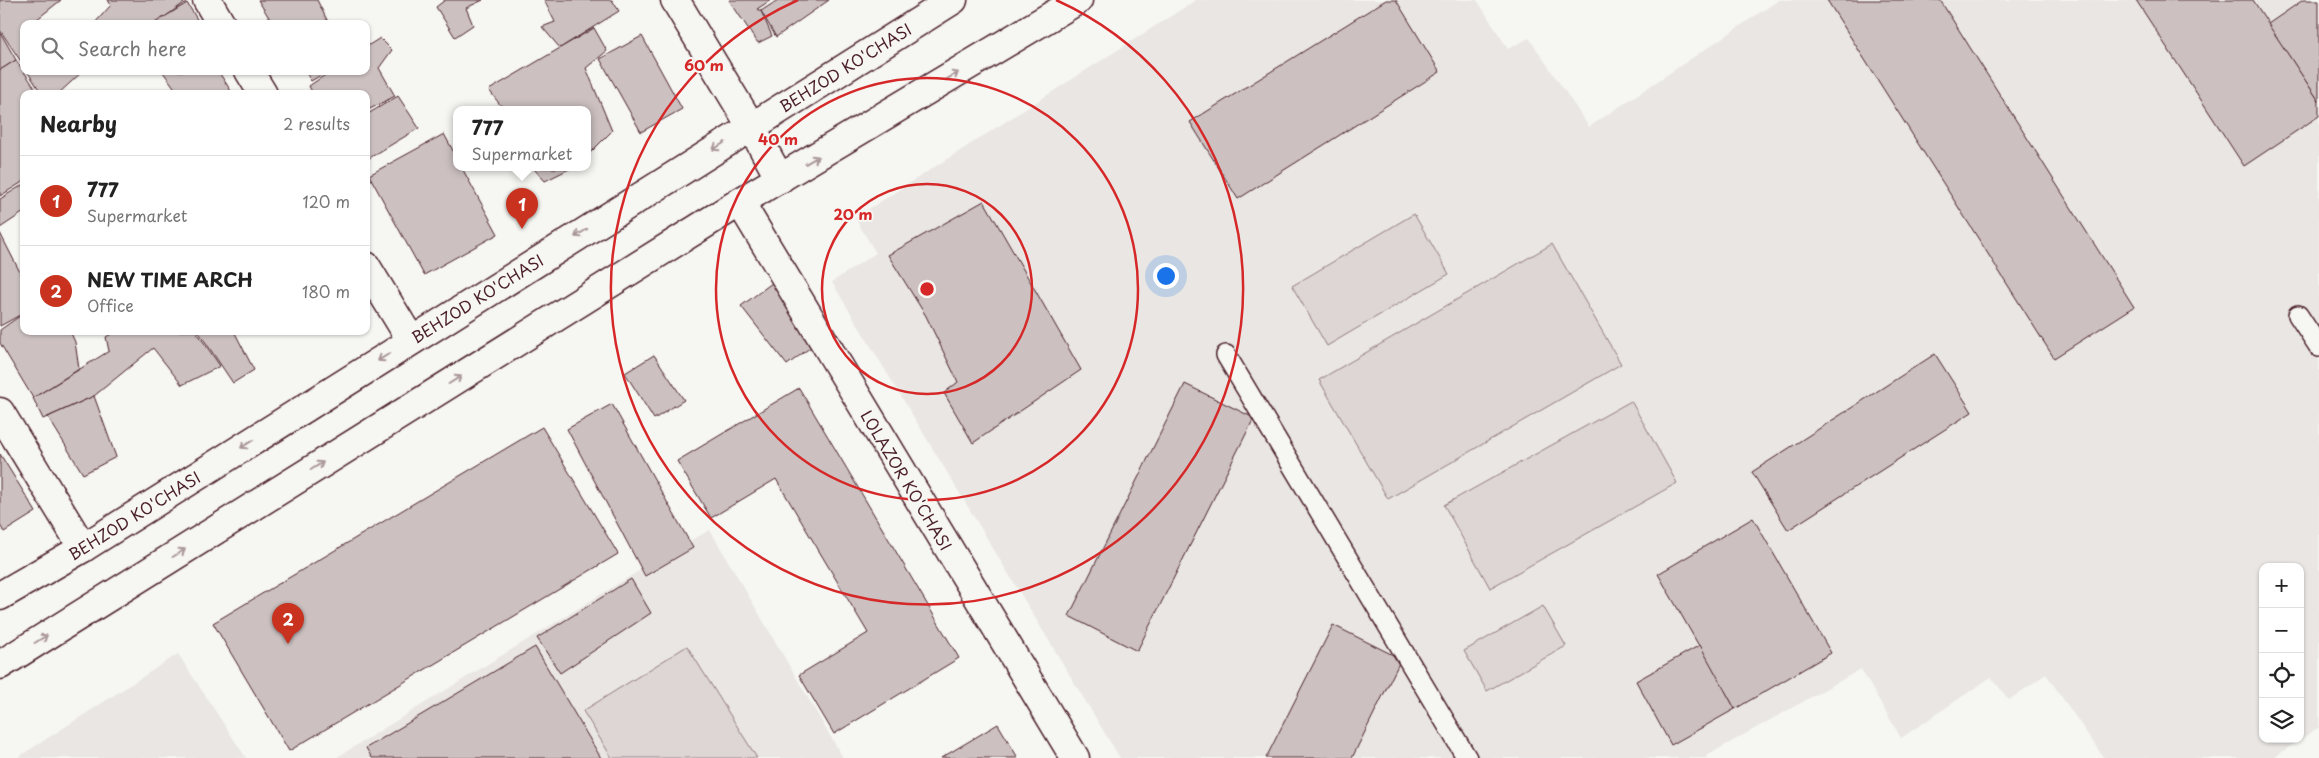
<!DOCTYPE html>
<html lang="en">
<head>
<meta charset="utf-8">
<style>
  body { margin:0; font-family:"Playpen Sans",sans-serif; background:#f6f6f6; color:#222 }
  .controls { position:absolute; right:15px; bottom:15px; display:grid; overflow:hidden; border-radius:10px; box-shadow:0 1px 4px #0004 }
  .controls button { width:45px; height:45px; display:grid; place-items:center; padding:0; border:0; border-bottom:1px solid #e0e0e0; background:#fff; color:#222; font:25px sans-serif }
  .you { position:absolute; left:1165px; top:275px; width:18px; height:18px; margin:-12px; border:4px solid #fff; border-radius:50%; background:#1a73e8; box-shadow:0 0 0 8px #1a73e833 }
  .badge { display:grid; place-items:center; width:32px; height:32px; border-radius:50%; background:#c8321e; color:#fff; font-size:16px; font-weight:700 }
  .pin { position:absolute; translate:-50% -41px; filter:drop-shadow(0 1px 2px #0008) }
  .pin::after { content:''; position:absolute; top:26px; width:18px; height:15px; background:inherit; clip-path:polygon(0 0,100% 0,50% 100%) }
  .popup { position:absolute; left:453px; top:106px; width:138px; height:65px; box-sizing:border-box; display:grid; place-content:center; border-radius:10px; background:#fff; filter:drop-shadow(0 1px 4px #0005); font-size:16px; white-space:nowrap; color:#767676 }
  .popup b { font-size:19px; color:#222 }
  .popup::after { content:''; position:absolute; left:50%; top:100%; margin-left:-10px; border:10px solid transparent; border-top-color:#fff }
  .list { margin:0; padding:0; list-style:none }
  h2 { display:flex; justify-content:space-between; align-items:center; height:65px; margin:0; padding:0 20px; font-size:21px }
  h2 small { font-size:16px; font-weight:400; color:#767676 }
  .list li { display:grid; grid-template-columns:32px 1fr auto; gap:15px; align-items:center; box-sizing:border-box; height:90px; padding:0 20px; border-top:1px solid #e0e0e0 }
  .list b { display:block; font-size:19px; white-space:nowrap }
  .list p { margin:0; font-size:16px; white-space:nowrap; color:#767676 }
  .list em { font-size:16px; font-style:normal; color:#767676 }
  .icon { flex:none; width:28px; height:28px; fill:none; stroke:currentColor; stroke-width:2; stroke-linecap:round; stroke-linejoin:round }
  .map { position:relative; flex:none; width:2319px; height:758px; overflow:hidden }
  .search { position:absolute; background:#fff; box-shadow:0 1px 4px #0004; left:20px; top:20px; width:350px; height:55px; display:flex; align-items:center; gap:12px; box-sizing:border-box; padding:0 18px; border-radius:10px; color:#767676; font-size:19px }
  .panel { position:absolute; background:#fff; box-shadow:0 1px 4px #0004; left:20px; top:90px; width:350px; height:245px; border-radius:10px }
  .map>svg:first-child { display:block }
  .built { fill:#e9e6e3; fill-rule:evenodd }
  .green { fill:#ddd6d5; stroke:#947a80 }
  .building { fill:#ccc1c0; stroke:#4a1f2b }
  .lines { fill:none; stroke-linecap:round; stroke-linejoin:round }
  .lane-casing { stroke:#4a1f2b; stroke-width:22 }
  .street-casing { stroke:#4a1f2b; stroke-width:31 }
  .secondary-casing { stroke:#4a1f2b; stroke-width:31 }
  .lane { stroke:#f6f6f2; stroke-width:19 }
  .street { stroke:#f6f6f2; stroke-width:28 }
  .secondary { stroke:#f6f6f2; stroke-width:28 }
  .oneway { stroke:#a99598 }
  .ring { fill:none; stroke:#d62828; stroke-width:2.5 }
  .labels { text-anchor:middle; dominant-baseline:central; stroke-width:4; stroke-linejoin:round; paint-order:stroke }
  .street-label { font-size:16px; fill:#4a1f2b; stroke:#f6f6f2 }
  .centre { fill:#d62828; stroke:#f6f6f2; stroke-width:2.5 }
  .ring-label { font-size:15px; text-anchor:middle; font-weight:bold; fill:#d62828; stroke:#f6f6f2; stroke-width:4; stroke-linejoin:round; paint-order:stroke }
</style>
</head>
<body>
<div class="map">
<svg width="2319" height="758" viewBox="0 0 2319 758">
  <rect width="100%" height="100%" fill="#f6f6f2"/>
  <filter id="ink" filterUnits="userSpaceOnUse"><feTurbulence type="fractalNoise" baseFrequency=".02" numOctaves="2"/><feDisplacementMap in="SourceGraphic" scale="10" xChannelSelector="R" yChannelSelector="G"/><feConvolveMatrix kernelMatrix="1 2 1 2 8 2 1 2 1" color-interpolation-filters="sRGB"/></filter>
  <g filter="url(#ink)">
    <g class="built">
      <path d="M1196,0H1477L1508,49L1529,38L1589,127L1779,0H2319V727L2273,758H2104L2046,674L2009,700L1991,677L1901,738L1861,669L1706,756L1707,758H1120L832,282L876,253L855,218ZM2263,567H2300V739H2263Z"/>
      <path d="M710,530L843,758H336L642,569L645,576L693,549L690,541Z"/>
      <path d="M178,654L246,758H17Z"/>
    </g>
    <g class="green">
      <path d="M1414,214L1449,274L1327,346L1292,286Z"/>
      <path d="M1552,244L1621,364L1388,499L1319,380Z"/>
      <path d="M1631,401L1677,483L1490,588L1444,505Z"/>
      <path d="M1543,606L1566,646L1487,691L1464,651Z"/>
      <path d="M687,646L757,758H612L583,711Z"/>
    </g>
    <g class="building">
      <path d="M0,0H61L31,24H24V66L0,30Z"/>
      <path d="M108,0H182L184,3L155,24H94L111,5Z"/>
      <path d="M258,0H317L329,24H273Z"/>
      <path d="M445,0H483L466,8L473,25L455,37L436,7Z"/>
      <path d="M544,0H612L619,11L560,48L542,27L555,22Z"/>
      <path d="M729,0H771L757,9L761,11L772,36L758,43Z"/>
      <path d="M778,0H829L776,37L761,11Z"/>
      <path d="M1386,0H1396L1440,72L1238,199L1190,122Z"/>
      <path d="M1827,0H1940L2134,307L2054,358Z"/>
      <path d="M2136,0H2253L2319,101V116L2244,166Z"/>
      <path d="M2303,0H2319V101L2268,24Z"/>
      <path d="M187,3L200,24H153Z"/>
      <path d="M594,28L607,51L586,68L612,131L587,156V110H504L489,90Z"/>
      <path d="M0,32L16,60L0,70Z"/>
      <path d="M642,36L682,109L641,132L600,59Z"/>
      <path d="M380,38L392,50L379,68L395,96L366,111V94H313L309,86L331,71H366V47Z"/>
      <path d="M16,60L39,94H24V181L0,196V70Z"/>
      <path d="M27,71H83L58,94H42Z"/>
      <path d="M165,71H218L233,94H179L163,72Z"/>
      <path d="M305,71H328L311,81Z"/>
      <path d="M398,96L419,128L366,160V115Z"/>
      <path d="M444,134L457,158V168H462L498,234L424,275L369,175Z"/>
      <path d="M533,168H571L545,181Z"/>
      <path d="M24,184V212L0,228V199Z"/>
      <path d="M984,201L1081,370L973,443L944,393L958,382L926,316L888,255Z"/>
      <path d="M0,233L24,280V310L20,315L0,326Z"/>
      <path d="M776,280L815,344L787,365L741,306Z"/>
      <path d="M24,313V331H70L75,342L79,369L33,398L0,343V330Z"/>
      <path d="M116,331H196L220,366L182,385L153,348L94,396L43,419L33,398L109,351L106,337Z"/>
      <path d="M198,331H234L254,370L233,383Z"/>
      <path d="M1935,354L1972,412L1788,530L1752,472Z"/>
      <path d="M654,355L684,400L654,419L625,373Z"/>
      <path d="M1185,384L1254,418L1137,651L1069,616Z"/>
      <path d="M799,388L959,658L834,734L799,675L868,633L776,479L711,518L677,461Z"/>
      <path d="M94,396L116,457L83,474L48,417Z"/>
      <path d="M612,404L693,548L645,576L567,429Z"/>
      <path d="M542,427L618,554L289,751L213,623Z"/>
      <path d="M0,454L36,512L4,532L0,525Z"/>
      <path d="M1753,518L1831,653L1735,709L1658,574Z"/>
      <path d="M631,579L651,613L560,673L537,638Z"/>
      <path d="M1333,625L1401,659L1352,758H1266Z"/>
      <path d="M1700,645L1735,709L1671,745L1636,681Z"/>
      <path d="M535,647L601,758H372L366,748Z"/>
      <path d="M998,724L1018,758H941Z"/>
    </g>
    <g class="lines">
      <g class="lane-casing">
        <g id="lane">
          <path d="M2298,315L2319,347"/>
          <path d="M1226,355L1467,758"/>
        </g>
      </g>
      <g class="street-casing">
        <g id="street">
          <path d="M207,0L221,24"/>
          <path d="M675,0L751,126L780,179"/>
          <path d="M249,71L263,94"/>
          <path d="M740,202L1075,758"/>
          <path d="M366,266L411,340"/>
          <path d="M0,412L83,548"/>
        </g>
      </g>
      <g class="secondary-casing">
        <g id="secondary">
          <path d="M0,596L83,548L953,0"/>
          <path d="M0,665L740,202L1078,0"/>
        </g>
      </g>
      <use href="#lane" class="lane"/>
      <use href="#street" class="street"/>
      <use href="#secondary" class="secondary"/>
    </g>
    <defs><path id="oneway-shaft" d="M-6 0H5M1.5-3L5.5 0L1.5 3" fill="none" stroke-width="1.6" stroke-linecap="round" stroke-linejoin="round" transform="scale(1.25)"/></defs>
    <g class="oneway">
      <use href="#oneway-shaft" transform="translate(952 76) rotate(-31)"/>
      <use href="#oneway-shaft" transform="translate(719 146) rotate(148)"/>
      <use href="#oneway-shaft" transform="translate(812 160) rotate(-31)"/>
      <use href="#oneway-shaft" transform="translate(581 233) rotate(148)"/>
      <use href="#oneway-shaft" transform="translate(384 357) rotate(148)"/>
      <use href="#oneway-shaft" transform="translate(455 380) rotate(-32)"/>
      <use href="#oneway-shaft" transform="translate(247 444) rotate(148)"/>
      <use href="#oneway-shaft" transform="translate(317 466) rotate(-32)"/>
      <use href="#oneway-shaft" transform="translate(179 553) rotate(-32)"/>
      <use href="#oneway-shaft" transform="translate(41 639) rotate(-32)"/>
    </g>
  </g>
  <g class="ring">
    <circle cx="927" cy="289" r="105"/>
    <circle cx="927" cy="289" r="211"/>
    <path d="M1056 0A316 316 0 1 1 798 0"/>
  </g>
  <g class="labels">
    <g class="street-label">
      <text transform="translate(845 67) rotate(-32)">BEHZOD KO'CHASI</text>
      <text transform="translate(477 298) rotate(-32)">BEHZOD KO'CHASI</text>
      <text transform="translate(907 480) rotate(59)">LOLAZOR KO'CHASI</text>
      <text transform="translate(134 515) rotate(-32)">BEHZOD KO'CHASI</text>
    </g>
  </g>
  <circle cx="927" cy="289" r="8" class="centre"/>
  <g class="ring-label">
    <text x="704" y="71">60 m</text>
    <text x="778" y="145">40 m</text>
    <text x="853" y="220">20 m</text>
  </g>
</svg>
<div class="controls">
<button>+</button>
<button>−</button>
<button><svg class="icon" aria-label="locate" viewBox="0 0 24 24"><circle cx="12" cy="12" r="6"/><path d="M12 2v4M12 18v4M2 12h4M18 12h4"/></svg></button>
<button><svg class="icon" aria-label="layers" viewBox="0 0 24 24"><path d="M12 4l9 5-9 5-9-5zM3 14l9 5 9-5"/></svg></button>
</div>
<div class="you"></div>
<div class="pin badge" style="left:522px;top:229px">1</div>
<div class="popup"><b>777</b>Supermarket</div>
<div class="pin badge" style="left:288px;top:644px">2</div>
<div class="search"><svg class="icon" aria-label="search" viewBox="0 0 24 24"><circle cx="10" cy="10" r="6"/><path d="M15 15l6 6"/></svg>Search here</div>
<section class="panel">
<h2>Nearby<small>2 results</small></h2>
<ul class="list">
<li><span class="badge">1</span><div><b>777</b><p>Supermarket</p></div><em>120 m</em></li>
<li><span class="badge">2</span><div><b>NEW TIME ARCH</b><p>Office</p></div><em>180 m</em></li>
</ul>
</section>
</div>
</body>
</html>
